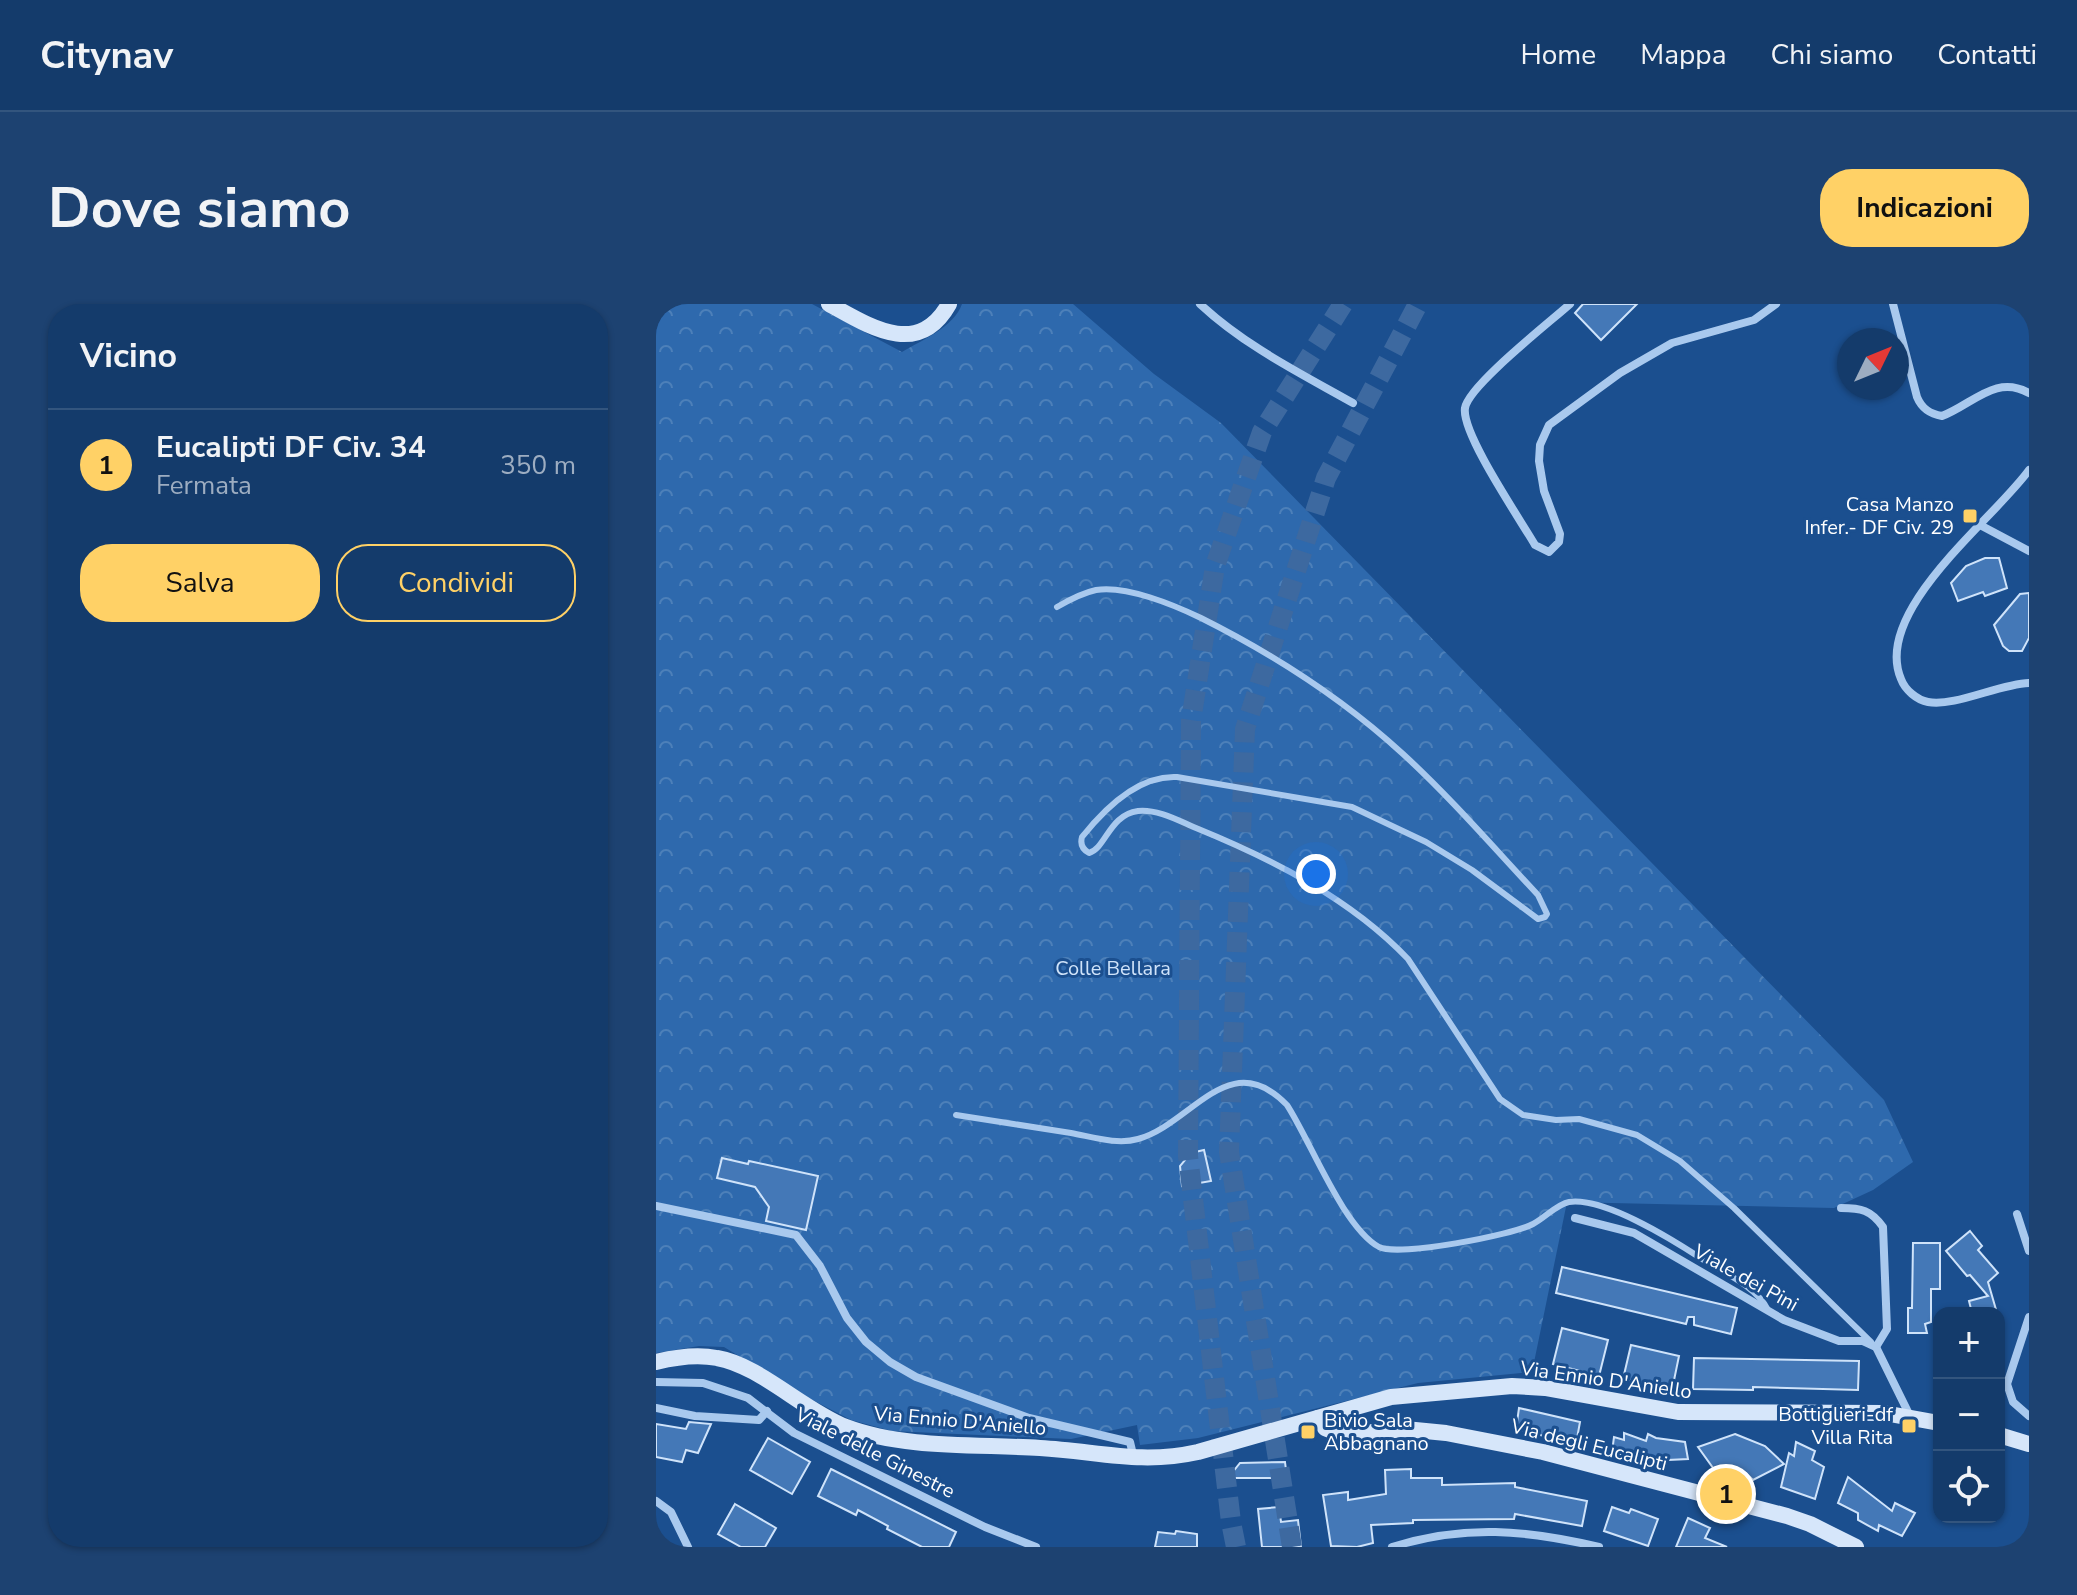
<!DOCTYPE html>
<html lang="it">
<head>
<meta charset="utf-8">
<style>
  body { margin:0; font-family:"Nunito Sans",sans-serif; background:#1d4271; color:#f1f3f6 }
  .controls { position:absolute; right:24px; bottom:24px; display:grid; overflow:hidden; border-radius:16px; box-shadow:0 2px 6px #0004 }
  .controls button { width:72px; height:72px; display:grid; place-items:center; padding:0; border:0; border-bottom:2px solid #33557e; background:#143b6b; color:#f1f3f6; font:40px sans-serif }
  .compass { position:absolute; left:1181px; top:24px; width:72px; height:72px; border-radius:50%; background:#143b6b; box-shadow:0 2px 6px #0004; rotate:47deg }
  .you { position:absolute; left:660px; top:570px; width:28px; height:28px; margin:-20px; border:6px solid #fff; border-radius:50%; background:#1a73e8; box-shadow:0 0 0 12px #1a73e833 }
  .badge { display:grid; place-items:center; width:52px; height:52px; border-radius:50%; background:#ffd166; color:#111; font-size:26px; font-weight:700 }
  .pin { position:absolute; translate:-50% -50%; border:4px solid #fff; box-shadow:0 2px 8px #0006 }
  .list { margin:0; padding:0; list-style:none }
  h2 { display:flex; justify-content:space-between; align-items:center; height:104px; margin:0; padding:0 32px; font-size:34px }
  h2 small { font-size:26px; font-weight:400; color:#9dadc1 }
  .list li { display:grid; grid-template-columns:52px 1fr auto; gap:24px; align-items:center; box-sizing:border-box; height:112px; padding:0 32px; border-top:2px solid #33557e }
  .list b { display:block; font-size:30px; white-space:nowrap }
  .list p { margin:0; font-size:26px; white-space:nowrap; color:#9dadc1 }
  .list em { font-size:26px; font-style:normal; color:#9dadc1 }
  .actions { display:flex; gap:16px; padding:24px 32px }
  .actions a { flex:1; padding:18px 0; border:2px solid #ffd166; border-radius:32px; text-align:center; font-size:28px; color:#ffd166 }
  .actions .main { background:#ffd166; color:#111 }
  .icon { flex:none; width:44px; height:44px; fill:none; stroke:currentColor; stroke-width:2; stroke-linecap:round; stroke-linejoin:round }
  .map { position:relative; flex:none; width:1373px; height:1243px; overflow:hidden; border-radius:32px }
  header { display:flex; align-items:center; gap:48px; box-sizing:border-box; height:112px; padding:0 40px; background:#143b6b; border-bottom:2px solid #33557e }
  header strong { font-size:38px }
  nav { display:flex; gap:44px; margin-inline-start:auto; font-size:28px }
  .intro { display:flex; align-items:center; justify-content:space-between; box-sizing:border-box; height:192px; padding:0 48px }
  h1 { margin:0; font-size:56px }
  .button { padding:20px 36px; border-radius:32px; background:#ffd166; color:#111; font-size:28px; font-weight:700 }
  main { display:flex; gap:48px; padding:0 48px }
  aside { flex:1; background:#143b6b; border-radius:32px; box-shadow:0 2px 6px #0004 }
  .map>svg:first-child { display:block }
  .forest { fill:url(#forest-crowns) }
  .building { fill:#4478b7; stroke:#cfe3fa; stroke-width:2 }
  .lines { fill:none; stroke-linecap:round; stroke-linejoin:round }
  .highway-tunnel { stroke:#3d69a0; stroke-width:20; stroke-dasharray:20 10; stroke-linecap:butt }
  .lane { stroke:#a9c9ee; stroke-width:6 }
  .street { stroke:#a9c9ee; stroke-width:8 }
  .secondary { stroke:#d6e6fa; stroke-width:16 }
  .poi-dot { fill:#ffd166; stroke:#1b4f8f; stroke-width:3 }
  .labels { text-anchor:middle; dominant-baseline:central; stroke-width:6; stroke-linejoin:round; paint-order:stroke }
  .poi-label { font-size:20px; fill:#fff; stroke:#1b4f8f; text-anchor:end }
  .park-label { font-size:20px; fill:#cfe3fa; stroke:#1b4f8f }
  .street-label { font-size:20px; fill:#fff; stroke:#1b4f8f }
</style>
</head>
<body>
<header>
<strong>Citynav</strong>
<nav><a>Home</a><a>Mappa</a><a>Chi siamo</a><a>Contatti</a></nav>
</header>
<div class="intro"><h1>Dove siamo</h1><a class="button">Indicazioni</a></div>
<main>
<aside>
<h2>Vicino<small></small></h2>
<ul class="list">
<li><span class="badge">1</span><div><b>Eucalipti DF Civ. 34</b><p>Fermata</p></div><em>350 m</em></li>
</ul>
<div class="actions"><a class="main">Salva</a><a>Condividi</a></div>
</aside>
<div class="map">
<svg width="1373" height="1243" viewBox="0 0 1373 1243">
  <defs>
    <pattern id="forest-crowns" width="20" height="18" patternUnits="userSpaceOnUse" patternTransform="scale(2)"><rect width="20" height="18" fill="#2e69ad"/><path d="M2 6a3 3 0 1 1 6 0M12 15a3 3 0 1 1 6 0" fill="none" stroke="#4d80b9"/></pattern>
  </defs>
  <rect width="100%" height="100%" fill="#1b4f8f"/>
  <path class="forest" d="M0,0H156L246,48C266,36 298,23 306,0H417L498,70L565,119L1228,796L1257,858L1217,886L1178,904L911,898L876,1068L762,1079L542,1134L484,1141L481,1121L415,1135L236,1127L195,1116L149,1092L68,1043L43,1042L0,1049Z"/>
  <g class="building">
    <path d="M927,0H981L945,36L919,9Z"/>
    <path d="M1329,254H1343L1351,284L1329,292L1327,288L1302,297L1295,279L1310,262Z"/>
    <path d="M1373,289V334L1366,347H1353L1347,342L1338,321L1364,290Z"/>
    <path d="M548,846L555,877L526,882L524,862L530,855V850Z"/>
    <path d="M66,854L92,860L93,857L162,872L150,926L110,917L113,903L99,883L61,874Z"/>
    <path d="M1314,927L1326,942L1322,946L1342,969L1332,978L1341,1009H1316L1313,997L1332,992L1314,971L1311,972L1290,947Z"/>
    <path d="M1257,939H1284V985H1275V1018L1269,1020L1271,1029H1252V1004H1256Z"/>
    <path d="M906,963L1081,1004L1075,1030L1038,1021V1013H1032L1030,1020L900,989Z"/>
    <path d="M906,1024L952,1036L943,1072L897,1060Z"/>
    <path d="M975,1041L1023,1052L1016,1086L967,1075Z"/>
    <path d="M1038,1054L1203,1057L1202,1086L1097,1083V1086L1037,1085Z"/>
    <path d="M863,1104L924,1118L920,1140L860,1125Z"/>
    <path d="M33,1118L55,1120L42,1149L30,1146L26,1158L0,1153V1120L30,1125Z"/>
    <path d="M968,1129L990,1137L992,1130L1000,1134L1029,1138L1032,1155L991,1157L956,1148L958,1133L968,1136Z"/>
    <path d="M1079,1130L1109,1142L1128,1160L1097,1176L1090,1169L1076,1163L1060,1168L1042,1143Z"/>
    <path d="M112,1134L154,1158L136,1190L94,1166Z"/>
    <path d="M1140,1138L1159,1147L1156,1156L1168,1163L1159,1195L1125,1183L1133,1149L1138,1152Z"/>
    <path d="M629,1158L631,1174H572L584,1159Z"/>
    <path d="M175,1165L300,1228L293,1243H266L231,1225L232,1222L202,1206L200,1211L162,1192Z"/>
    <path d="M755,1165V1174H786V1181L859,1179V1183L931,1197L926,1222L859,1210L858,1215L757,1216V1219L715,1221L717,1239L701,1243L675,1242L667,1191L692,1188V1196L730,1190L729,1166Z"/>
    <path d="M1192,1173L1236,1207L1239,1199L1259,1209L1246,1232L1223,1221L1222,1227L1202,1216V1209L1182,1199Z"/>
    <path d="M79,1200L120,1224L109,1243H85L62,1230Z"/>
    <path d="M623,1203L625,1218L642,1216L645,1243H606L602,1205Z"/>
    <path d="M956,1203L973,1209L975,1205L1002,1215L992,1242L948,1227Z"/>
    <path d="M1032,1214L1054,1224L1049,1234L1071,1243H1020Z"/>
    <path d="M520,1227L541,1230V1243H499L502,1228L519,1230Z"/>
  </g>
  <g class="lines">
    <g class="highway-tunnel">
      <path d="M580,1243L575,1218L532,852L535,417L559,262L606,128L687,0"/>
      <path d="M636,1243L573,848L589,425L670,174L762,0"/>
    </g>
    <g class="lane">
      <path d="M401,303C413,296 426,289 440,286C470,281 518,301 545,314C617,350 687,395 747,450C795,494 838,544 882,591L891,610L889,613L882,615L816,566L770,538L696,503L521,473C482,471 449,504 426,533C424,540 426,545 433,549C450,544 453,511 482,507C502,505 523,517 540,524C616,555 695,595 752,655L844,795L867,811L900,816L923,815L981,831L1024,857L1078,904L1215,1038"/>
      <path d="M300,811C338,817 377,823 415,829C437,833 461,841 482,835C536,820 573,741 631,801C655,838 687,923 723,943C742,953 857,931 877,920C889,914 901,900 913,898C948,893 1017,936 1046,955C1068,969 1100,982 1112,1006"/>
    </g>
    <g class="street">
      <path d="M544,0C589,42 644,69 697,99"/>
      <path d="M914,0C894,18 812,82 809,104C805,129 864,215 879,241L893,248L903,238L904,230L888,187L883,157L884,141L893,121L964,69L1016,39L1098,16L1120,0"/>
      <path d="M1237,0L1261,93C1266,105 1274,110 1286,112C1317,100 1340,70 1373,89"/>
      <path d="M1373,166C1337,216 1216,307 1245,375C1249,386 1261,396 1272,398C1299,403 1343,380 1373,379"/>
      <path d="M1324,221L1373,247"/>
      <path d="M0,902L140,931L164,962L191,1014L210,1038L234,1058L260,1073L373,1114L474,1138L478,1155"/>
      <path d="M1185,904C1205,904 1215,906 1227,923L1231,1025L1220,1043"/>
      <path d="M1361,910L1373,947"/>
      <path d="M919,914L978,929L1128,1016L1183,1037H1207L1220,1043L1254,1112"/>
      <path d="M1373,1013L1351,1080L1357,1098L1373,1112"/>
      <path d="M0,1078L47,1079L92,1094L138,1129L329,1223L380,1243"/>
      <path d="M0,1104L39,1112L103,1116L111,1107"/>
      <path d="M0,1197L15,1208L32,1243"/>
      <path d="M1,1241L12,1243"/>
      <path d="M736,1243C809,1220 870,1226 943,1243"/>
    </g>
    <g class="secondary">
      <path d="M173,0C213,22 262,55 293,0"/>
      <path d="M0,1058C20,1053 41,1050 61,1054C103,1061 147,1106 190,1123C248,1145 322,1140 384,1144C441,1147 484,1161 542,1148L735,1093L856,1082L889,1084L1022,1108L1228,1109L1283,1119"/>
      <path d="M662,1114L669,1124L686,1131L749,1125L790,1129L887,1148L1131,1212L1154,1220L1200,1243"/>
      <path d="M1343,1131L1373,1140"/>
    </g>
  </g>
  <g class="poi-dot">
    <rect x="1306" y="204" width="16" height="16" rx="4"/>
    <rect x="1245" y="1114" width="16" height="16" rx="4"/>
    <rect x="644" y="1120" width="16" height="16" rx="4"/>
  </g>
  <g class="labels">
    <g class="poi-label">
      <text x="1298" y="200">Casa Manzo<tspan x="1298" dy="23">Infer.- DF Civ. 29</tspan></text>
      <text x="1237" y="1110">Bottiglieri-df<tspan x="1237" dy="23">Villa Rita</tspan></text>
      <text x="668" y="1116" text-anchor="start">Bivio Sala<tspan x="668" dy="23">Abbagnano</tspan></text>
    </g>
    <g class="park-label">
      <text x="457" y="664">Colle Bellara</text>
    </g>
    <g class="street-label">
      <text transform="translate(1090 974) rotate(29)">Viale dei Pini</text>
      <text transform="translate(950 1076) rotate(8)">Via Ennio D'Aniello</text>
      <text transform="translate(304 1117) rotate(5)">Via Ennio D'Aniello</text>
      <text transform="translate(933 1141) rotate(14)">Via degli Eucalipti</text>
      <text transform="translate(219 1149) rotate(27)">Viale delle Ginestre</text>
    </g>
  </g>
</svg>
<div class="controls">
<button>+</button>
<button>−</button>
<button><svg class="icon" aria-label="locate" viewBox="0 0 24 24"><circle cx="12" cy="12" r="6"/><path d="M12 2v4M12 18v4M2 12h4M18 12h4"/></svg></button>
</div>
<svg class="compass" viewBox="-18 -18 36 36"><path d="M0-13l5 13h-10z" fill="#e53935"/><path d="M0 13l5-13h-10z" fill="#9dadc1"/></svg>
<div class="you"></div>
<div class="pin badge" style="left:1070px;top:1190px">1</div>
</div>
</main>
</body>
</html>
